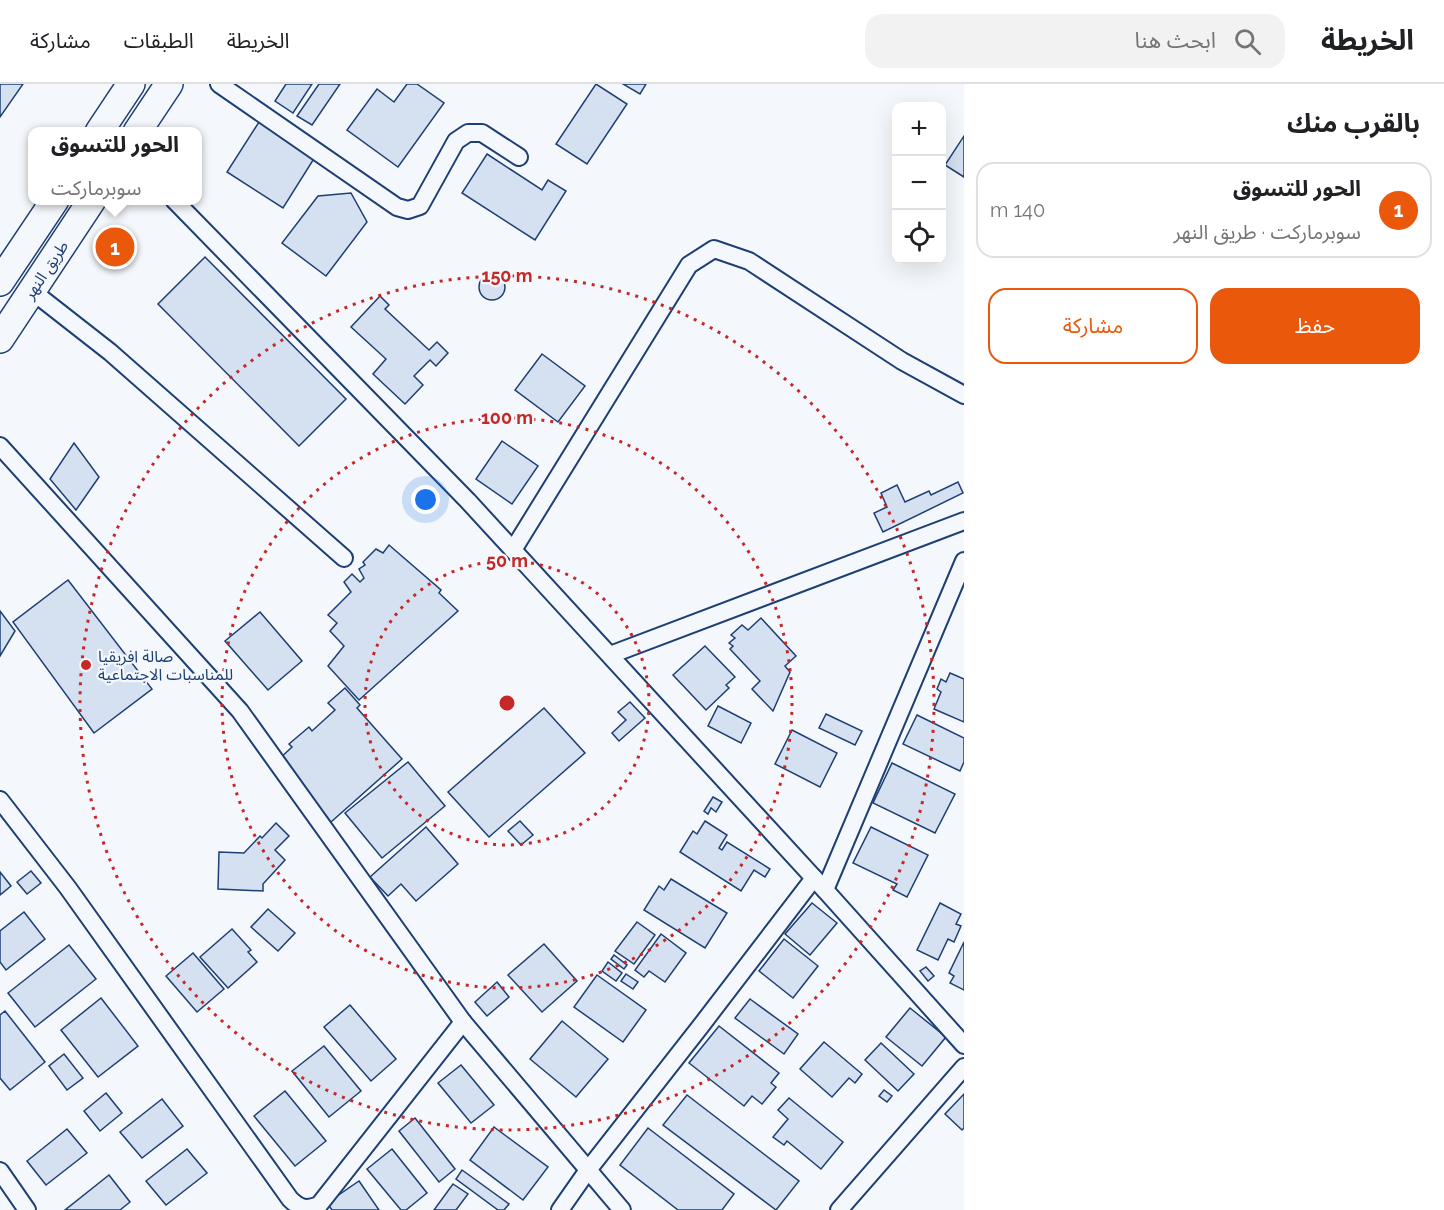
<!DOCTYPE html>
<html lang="ar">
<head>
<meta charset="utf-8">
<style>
  body { margin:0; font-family:Raleway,"Noto Sans Arabic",sans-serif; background:#f2f2f2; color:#202124; direction:rtl }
  .controls { position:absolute; right:18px; top:18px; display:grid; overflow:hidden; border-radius:12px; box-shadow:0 6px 24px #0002 }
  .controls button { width:54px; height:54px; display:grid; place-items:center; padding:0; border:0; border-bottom:2px solid #e0e0e0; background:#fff; color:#202124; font:30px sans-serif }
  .you { position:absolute; left:426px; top:416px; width:21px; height:21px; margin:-15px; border:4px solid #fff; border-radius:50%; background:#1a73e8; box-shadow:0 0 0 9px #1a73e833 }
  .badge { display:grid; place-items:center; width:39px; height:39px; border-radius:50%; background:#ea580c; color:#fff; font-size:20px; font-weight:700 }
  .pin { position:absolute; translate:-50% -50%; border:3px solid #fff; box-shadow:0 2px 6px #0006 }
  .popup { position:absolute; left:28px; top:43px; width:174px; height:78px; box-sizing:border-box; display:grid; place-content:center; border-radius:12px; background:#fff; filter:drop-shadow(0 2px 4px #0005); font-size:20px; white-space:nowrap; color:#757577 }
  .popup b { font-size:22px; color:#202124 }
  .popup::after { content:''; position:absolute; left:50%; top:100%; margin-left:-12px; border:12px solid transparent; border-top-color:#fff }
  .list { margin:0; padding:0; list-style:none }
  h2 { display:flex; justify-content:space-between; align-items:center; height:78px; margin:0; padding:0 24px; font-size:26px }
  h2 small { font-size:20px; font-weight:400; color:#757577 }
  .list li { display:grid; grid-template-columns:39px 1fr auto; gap:18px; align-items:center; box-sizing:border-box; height:96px; margin:0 12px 12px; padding:0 12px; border:2px solid #e0e0e0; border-radius:18px }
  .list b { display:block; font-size:22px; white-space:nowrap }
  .list p { margin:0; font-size:20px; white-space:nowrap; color:#757577 }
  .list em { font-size:20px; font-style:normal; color:#757577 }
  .actions { display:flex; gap:12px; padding:18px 24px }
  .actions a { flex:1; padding:14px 0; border:2px solid #ea580c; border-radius:18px; text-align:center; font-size:21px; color:#ea580c }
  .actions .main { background:#ea580c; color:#fff }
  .icon { flex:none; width:33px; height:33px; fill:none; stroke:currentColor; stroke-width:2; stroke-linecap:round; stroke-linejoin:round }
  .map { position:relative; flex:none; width:964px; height:1126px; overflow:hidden; direction:ltr }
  header { display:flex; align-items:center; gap:36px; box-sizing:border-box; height:84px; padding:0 30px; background:#fff; border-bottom:2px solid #e0e0e0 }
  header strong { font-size:28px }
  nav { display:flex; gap:33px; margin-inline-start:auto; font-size:21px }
  .search { width:420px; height:54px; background:#f2f2f2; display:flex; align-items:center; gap:15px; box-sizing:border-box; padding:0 21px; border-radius:18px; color:#757577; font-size:22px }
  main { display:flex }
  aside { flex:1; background:#fff }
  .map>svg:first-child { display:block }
  .building { fill:#d5e0f0; stroke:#1d3f73; stroke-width:1.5 }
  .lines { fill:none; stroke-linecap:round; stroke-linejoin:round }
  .minor-casing { stroke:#1d3f73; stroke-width:20 }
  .primary-casing { stroke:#1d3f73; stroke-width:30 }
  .minor { stroke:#f4f7fb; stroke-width:16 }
  .primary { stroke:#f4f7fb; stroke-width:27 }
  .ring { fill:none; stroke:#c62828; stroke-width:3; stroke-dasharray:3 6 }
  .poi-dot { fill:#c62828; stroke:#f4f7fb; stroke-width:2 }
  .labels { text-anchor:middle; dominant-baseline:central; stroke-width:4.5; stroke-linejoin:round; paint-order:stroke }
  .street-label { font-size:16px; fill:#1d3f73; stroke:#f4f7fb }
  .poi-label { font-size:16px; fill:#1d3f73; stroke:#f4f7fb; text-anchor:start }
  .centre { fill:#c62828; stroke:#f4f7fb; stroke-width:3 }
  .ring-label { font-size:18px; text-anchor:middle; font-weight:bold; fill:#c62828; stroke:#f4f7fb; stroke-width:4.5; stroke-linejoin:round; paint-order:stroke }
</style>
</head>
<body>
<header>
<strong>الخريطة</strong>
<div class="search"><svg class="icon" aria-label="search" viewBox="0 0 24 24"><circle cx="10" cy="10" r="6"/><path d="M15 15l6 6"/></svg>ابحث هنا</div>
<nav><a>الخريطة</a><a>الطبقات</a><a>مشاركة</a></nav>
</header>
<main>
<aside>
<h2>بالقرب منك<small></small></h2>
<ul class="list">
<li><span class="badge">1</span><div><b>الحور للتسوق</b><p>سوبرماركت · طريق النهر</p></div><em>140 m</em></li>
</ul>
<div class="actions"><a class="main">حفظ</a><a>مشاركة</a></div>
</aside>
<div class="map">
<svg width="964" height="1126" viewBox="0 0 964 1126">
  <rect width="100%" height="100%" fill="#f4f7fb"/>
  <g class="building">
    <path d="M0,0H23L0,33Z"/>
    <path d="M286,0H312L293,29L275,17Z"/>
    <path d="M319,0H340L312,41L297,32Z"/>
    <path d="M407,0H417L444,19L398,83L347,46L377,5L394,18Z"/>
    <path d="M596,0L627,20L587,80L556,60Z"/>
    <path d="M623,0H646L640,10Z"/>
    <path d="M259,38L315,73L283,124L227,88Z"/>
    <path d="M964,52V93L945,81Z"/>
    <path d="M487,70L542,106L548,96L566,107L535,156L462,109Z"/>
    <path d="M351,109L367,138L326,192L282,159L318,112Z"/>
    <path d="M205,173L346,315L299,362L158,220Z"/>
    <circle cx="492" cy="203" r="13"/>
    <path d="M380,212L389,221L385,225L429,266L437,258L448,269L436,282L430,276L414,292L423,301L405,320L373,290L386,275L351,243Z"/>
    <path d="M542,270L585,302L558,338L515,306Z"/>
    <path d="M502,357L538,382L512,420L476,395Z"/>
    <path d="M74,359L99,393L76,426L50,395Z"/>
    <path d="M958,398L963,409L883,448L874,429L887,423L881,409L897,401L905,418L929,407L931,411Z"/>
    <path d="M389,461L441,506L439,509L458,527L359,616L328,582L344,562L330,547L337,539L328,531L351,508L344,498L352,490L360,498L364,494L359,485L365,481L363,478L376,465L383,469Z"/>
    <path d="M68,496L152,605L94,649L13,538Z"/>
    <path d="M0,527L15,547L0,572Z"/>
    <path d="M260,528L302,577L268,606L225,557Z"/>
    <path d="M761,534L796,572L785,582L790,588L773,627L752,605L760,597L730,565L733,562L729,559L735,554L731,551L742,541L748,546Z"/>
    <path d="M705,562L735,593L726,601L729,604L706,626L673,591Z"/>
    <path d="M950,589L964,595V638L934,625L941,608L937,605L941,595L946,598Z"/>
    <path d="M345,604L360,621L357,624L402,675L331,738L277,677L292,663L289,660L309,643L312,647L335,626L328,619Z"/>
    <path d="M630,618L645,634L619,657L612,649L626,636L618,628Z"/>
    <path d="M718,622L751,639L741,659L708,642Z"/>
    <path d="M544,624L585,669L489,753L448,708Z"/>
    <path d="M826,630L862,647L855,661L819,644Z"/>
    <path d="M917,631L964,654V678L960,687L903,660Z"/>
    <path d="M792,646L837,669L820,703L775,680Z"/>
    <path d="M408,678L445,722L382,774L345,729Z"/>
    <path d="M892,679L955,710L935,749L873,719Z"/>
    <path d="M713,713L722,718L716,728L711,724L708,730L704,727Z"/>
    <path d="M520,737L533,751L521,761L508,747Z"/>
    <path d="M705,737L727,751L719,764L722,766L727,758L770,785L765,793L754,786L741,807L680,768L693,747L697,750Z"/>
    <path d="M276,739L289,752L275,766L285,776L263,800V807L218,805L219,768L244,769L260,752L262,754Z"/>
    <path d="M426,743L458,780L416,817L401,800L388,812L370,793Z"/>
    <path d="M871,743L928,771L907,813L893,806L897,800L853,779Z"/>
    <path d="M31,787L41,799L27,810L17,798Z"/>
    <path d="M0,788L11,802L0,811Z"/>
    <path d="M671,795L727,829L705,864L644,826L659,802L664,806Z"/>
    <path d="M812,819L837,839L810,871L785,850Z"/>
    <path d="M940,819L961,830L956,840L961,842L954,858L948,855L938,876L917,866Z"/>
    <path d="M268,825L295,849L278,867L251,843Z"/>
    <path d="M24,828L45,855L6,886L0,878V847Z"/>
    <path d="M637,838L655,851L634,880L615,867Z"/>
    <path d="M232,845L251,866L248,868L257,878L228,904L200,873Z"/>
    <path d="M661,850L686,869L665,898L649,887L644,893L635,886Z"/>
    <path d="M784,855L818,882L793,914L759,887Z"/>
    <path d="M964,858V906L950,899L954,892L949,889Z"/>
    <path d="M544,860L577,897L542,928L508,891Z"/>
    <path d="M69,861L96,895L35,943L8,909Z"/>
    <path d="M193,869L224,905L197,928L166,892Z"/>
    <path d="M614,871L627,881L624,885L611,875Z"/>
    <path d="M608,878L622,889L616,897L602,887Z"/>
    <path d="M926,883L934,892L928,897L920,887Z"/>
    <path d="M626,890L638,898L633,905L621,897Z"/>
    <path d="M597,891L646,926L623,958L574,923Z"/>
    <path d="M497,898L509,913L487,932L475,918Z"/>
    <path d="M101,914L138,962L98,993L61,946Z"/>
    <path d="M750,915L798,950L784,970L735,934Z"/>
    <path d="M350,921L396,975L371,997L324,943Z"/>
    <path d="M910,924L946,953L922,982L886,953Z"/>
    <path d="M5,927L45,978L10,1006L0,994V931Z"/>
    <path d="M562,937L608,975L576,1013L530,975Z"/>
    <path d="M719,942L779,989L771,999L776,1003L762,1020L752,1012L744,1022L689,979Z"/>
    <path d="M824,958L862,990L855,999L849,994L832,1013L800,985Z"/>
    <path d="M881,959L914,990L898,1007L865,976Z"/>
    <path d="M324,962L361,1007L329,1033L292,987Z"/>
    <path d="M64,970L83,994L67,1006L49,982Z"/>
    <path d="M461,981L494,1021L471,1039L438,999Z"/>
    <path d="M884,1006L892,1012L887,1018L879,1012Z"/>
    <path d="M285,1007L326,1057L295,1082L254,1032Z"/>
    <path d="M106,1009L122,1029L100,1047L84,1027Z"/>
    <path d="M964,1010V1044L962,1046L945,1030Z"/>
    <path d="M687,1011L799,1097L776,1126L663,1041Z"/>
    <path d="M789,1014L843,1058L821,1085L787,1057L784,1061L773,1053L788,1035L778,1026Z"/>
    <path d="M162,1015L183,1042L142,1074L120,1048Z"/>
    <path d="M415,1034L455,1085L439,1098L399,1047Z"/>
    <path d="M494,1043L548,1083L523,1116L470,1076Z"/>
    <path d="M648,1044L734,1110L722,1126H678L620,1081Z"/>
    <path d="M67,1045L87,1069L46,1101L27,1077Z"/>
    <path d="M187,1065L207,1089L166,1121L146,1097Z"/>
    <path d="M392,1065L427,1109L406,1126H401L367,1085Z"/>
    <path d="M462,1086L509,1120L504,1126H498L456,1095Z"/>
    <path d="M109,1091L130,1118L120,1126H65Z"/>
    <path d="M359,1097L379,1126H332L327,1119Z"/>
    <path d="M453,1100L468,1110L456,1126H434Z"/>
  </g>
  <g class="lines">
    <g class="minor-casing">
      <g id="minor">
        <path d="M219,0L397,123L408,126L420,122L456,57L468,49H482L519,73"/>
        <path d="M174,116L468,417L825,806L964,961"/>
        <path d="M32,207L110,268L344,474"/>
        <path d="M0,362L240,627L463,938L622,1126"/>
        <path d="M513,466L689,181L714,165L749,177L902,277L964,311"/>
        <path d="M610,571L964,437"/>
        <path d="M0,716L68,804L290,1115C300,1125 306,1126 319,1121L463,938"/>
        <path d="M825,806L964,477"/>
        <path d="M0,1087L27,1126"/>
        <path d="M560,1126L588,1086L700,943L814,794"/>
        <path d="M839,1126L964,983"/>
      </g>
    </g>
    <g class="primary-casing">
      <g id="primary">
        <path d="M99,48L131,0"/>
        <path d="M137,48L169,0"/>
        <path d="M0,198L55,116"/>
        <path d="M0,255L92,116"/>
      </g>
    </g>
    <use href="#minor" class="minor"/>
    <use href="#primary" class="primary"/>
  </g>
  <g class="ring">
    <circle cx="507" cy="619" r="142"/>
    <circle cx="507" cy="619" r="285"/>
    <circle cx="507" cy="619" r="427"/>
  </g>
  <circle class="poi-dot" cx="86" cy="581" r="6"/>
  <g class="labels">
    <g class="street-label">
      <text transform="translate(46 186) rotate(-56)">طريق النهر</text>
    </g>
    <g class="poi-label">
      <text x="98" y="572">صالة افريقيا<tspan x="98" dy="18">للمناسبات الاجتماعية</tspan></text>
    </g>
  </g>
  <circle cx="507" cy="619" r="9" class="centre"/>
  <g class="ring-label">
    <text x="507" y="198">150 m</text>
    <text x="507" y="340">100 m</text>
    <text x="507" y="483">50 m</text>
  </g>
</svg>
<div class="controls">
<button>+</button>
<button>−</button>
<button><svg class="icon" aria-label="locate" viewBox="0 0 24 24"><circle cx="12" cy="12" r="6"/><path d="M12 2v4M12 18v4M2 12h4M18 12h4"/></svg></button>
</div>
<div class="you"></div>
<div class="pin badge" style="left:115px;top:163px">1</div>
<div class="popup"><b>الحور للتسوق</b>سوبرماركت</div>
</div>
</main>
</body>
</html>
